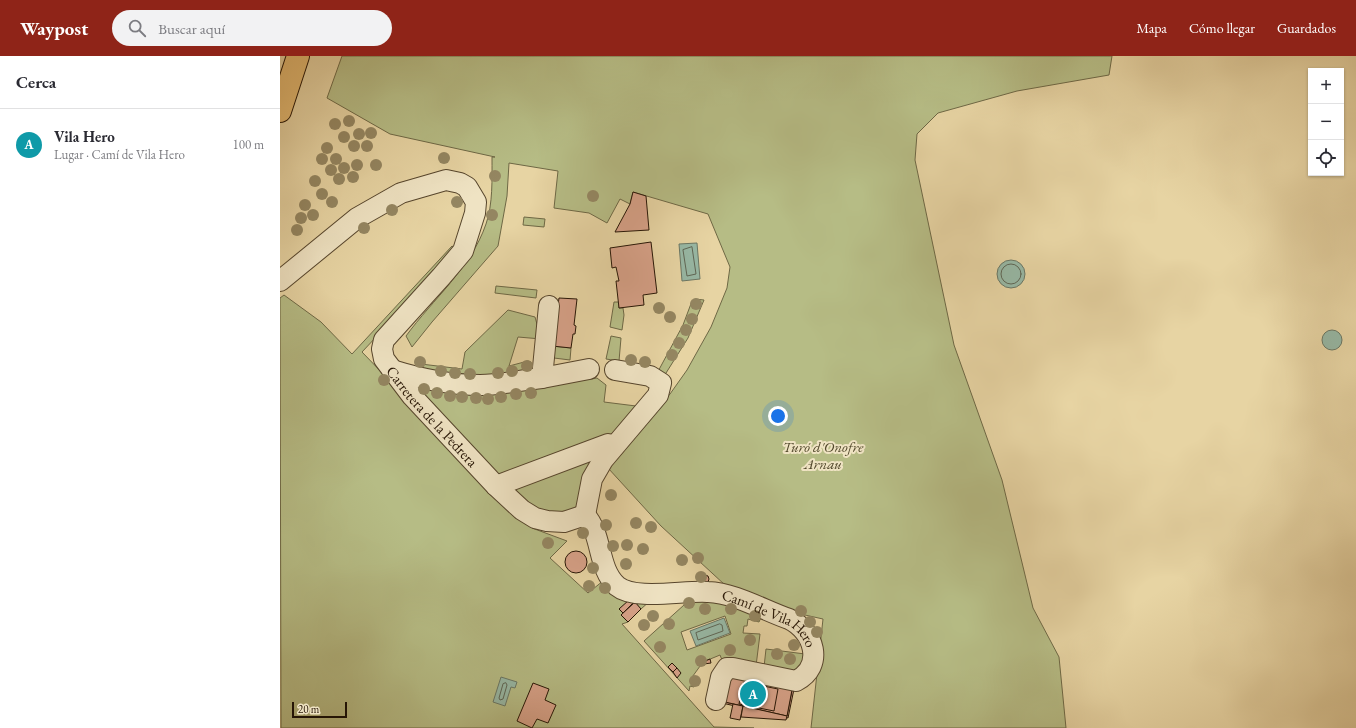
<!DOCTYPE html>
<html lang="es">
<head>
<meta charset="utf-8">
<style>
  body { margin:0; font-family:"EB Garamond",serif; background:#f2f2f3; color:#2b2b33 }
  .controls { position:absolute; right:12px; top:12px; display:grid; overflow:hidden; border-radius:0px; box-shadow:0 1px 3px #0004 }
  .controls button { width:36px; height:36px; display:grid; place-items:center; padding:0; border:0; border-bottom:1px solid #e1e1e2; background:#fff; color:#2b2b33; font:20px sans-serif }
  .scale { position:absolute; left:12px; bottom:10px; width:55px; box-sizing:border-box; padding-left:4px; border:2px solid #261505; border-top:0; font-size:11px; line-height:14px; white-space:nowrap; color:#261505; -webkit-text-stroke:3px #efe3c3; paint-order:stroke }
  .you { position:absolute; left:498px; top:360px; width:14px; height:14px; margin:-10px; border:3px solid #fff; border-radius:50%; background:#1a73e8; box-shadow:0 0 0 6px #1a73e833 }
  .badge { display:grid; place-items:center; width:26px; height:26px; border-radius:50%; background:#8f2418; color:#fff; font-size:13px; font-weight:700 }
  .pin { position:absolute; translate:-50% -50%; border:2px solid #fff; box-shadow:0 1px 4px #0006 }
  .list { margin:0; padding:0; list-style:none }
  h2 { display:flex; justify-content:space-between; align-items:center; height:52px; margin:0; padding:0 16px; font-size:17px }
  h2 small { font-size:13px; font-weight:400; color:#7c7c81 }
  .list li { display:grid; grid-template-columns:26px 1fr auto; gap:12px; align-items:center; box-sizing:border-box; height:72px; padding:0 16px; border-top:1px solid #e1e1e2 }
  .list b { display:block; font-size:15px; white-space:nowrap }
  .list p { margin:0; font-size:13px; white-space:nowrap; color:#7c7c81 }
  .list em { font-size:13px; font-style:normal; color:#7c7c81 }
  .icon { flex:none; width:22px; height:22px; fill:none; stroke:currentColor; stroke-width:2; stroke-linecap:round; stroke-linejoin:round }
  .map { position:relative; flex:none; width:1076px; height:672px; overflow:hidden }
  header { display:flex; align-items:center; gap:24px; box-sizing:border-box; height:56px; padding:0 20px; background:#8f2418; color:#fff }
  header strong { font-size:19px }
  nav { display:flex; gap:22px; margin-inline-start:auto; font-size:14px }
  .search { width:280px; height:36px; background:#f2f2f3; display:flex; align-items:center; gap:10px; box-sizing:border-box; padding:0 14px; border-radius:22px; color:#7c7c81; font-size:15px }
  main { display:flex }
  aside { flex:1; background:#fff }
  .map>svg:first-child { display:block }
  .green { fill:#b6bc85; stroke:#6e6845; fill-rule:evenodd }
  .water { fill:#97b8a5; stroke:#6a7765 }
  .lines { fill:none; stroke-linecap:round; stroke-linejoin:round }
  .shore { stroke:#5e6655; stroke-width:1 }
  .building { fill:#d7a188; stroke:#261505 }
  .minor-casing { stroke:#56452c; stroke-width:22 }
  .primary-casing { stroke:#261505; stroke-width:24 }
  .minor { stroke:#efe3c3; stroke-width:20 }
  .primary { stroke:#e4ba72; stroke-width:22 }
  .tree { fill:#948661 }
  .labels { text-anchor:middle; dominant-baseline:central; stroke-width:4; stroke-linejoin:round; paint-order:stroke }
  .street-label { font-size:15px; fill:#261505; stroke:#efe3c3 }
  .park-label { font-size:15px; font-style:italic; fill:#51472b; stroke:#efe3c3 }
</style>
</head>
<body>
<header>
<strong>Waypost</strong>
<div class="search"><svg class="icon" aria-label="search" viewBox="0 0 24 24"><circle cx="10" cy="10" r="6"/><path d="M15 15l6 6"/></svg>Buscar aquí</div>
<nav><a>Mapa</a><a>Cómo llegar</a><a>Guardados</a></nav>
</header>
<main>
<aside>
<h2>Cerca<small></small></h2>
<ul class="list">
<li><span class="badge" style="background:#0f9aa8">A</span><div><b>Vila Hero</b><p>Lugar · Camí de Vila Hero</p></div><em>100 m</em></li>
</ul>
</aside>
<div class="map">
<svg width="1076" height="672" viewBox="0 0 1076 672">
  <rect width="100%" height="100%" fill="#e7d4a3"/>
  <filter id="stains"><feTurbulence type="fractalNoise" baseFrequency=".005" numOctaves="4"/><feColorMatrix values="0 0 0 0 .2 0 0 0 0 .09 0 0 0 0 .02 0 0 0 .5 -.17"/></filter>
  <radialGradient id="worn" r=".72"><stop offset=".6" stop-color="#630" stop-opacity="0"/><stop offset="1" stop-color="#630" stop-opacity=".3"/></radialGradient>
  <g class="green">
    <path d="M62,0H832L829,19L737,35L658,57L637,78L635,104L674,289L722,424L753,552L779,601L786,672H531L543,563L498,553L445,529L381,470L328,412L390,338L407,314L431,271L447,232L450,211L428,158L353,136L350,148L340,143L327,167L309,157L274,152L278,115L229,107L227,140L218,190L152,266L132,291L126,280C153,243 191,212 206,168C213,148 212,123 212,101H215L110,78L47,42Z"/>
    <path d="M244,161L265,163L264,171L243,169Z"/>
    <path d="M172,190L175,192L128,247L82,296L252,472L287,485L270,502L308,537L323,525L371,544L361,553L354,546L341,559L348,566L342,568L434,671L474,672H1L0,242L4,239L41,266L72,298Z"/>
    <path d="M216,230L257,234L256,242L215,237Z"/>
    <path d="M415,243L424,244L408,282L381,325L375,321L403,269L412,245Z"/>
    <path d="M334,246H339V252H343L344,259L342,274L330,271Z"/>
    <path d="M228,254L255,261L261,283L238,281L229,310L248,305L251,306V309L249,314L209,324L138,315L141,308L182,313L185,296Z"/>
    <path d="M331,280L341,282L339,305L326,303Z"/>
    <path d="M272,290L291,292L290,304L274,302Z"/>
    <path d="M317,322L326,329L324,346L356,350L344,375L219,419L139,337L135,327L269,329Z"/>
    <path d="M315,401L302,450L285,458L256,456L233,432Z"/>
    <path d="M414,540L423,541L482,559L479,566L468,563L467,570H464L463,577L480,578L476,610L442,604L440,599L423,606L410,624V626L415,627L414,631L410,630L409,635L364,585ZM445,560L451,578L407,594L401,576Z"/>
    <path d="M486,593L525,598L520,610L514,615L484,611Z"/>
  </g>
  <g class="water">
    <path d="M417,187L420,223L402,225L399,188Z"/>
    <circle cx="731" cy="218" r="14"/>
    <circle cx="1052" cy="284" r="10"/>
    <path d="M444,562L450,577L416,590L410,575Z"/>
    <path d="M221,621L237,626L235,632L231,631L225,650L213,646Z"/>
  </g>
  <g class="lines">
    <g class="shore">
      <path d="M412,191L416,218L407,220L403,194Z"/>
      <circle cx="731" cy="218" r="10"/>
      <path d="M440,568L442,569L443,575L418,584L416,577Z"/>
      <path d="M226,627L227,629L223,643L220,644L219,642L223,628Z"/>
    </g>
  </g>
  <g class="building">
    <path d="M353,136L366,140L369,174L335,176L350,148Z"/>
    <path d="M371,186L377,237L363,239L364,249L339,252L336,225H339L336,211L332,212L330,192Z"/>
    <path d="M279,242L297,243L294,269L296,270L295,278H293L291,292L272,290Z"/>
    <circle cx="296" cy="506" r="11"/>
    <circle cx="425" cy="523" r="4"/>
    <path d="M349,544L353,547L343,557L339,553Z"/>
    <path d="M355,546L361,553L348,566L341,559Z"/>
    <path d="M430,603L431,607L424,608L423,606Z"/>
    <path d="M392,607L397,612L393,616L388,611Z"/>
    <path d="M397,612L401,617L397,622L393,616Z"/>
    <path d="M451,616L512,634L507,660L445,646Z"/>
    <path d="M451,619L514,633L508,662L442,647Z"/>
    <path d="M450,621L489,629L487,636L510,641L512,634L507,660L445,646Z"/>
    <path d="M450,621L512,634L507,660L445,646Z"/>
    <path d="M464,626L498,633L494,655L459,648Z"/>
    <path d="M253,627L269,633L265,644L276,649L268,667L257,663L252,672L237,665Z"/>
    <path d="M453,648L463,650L460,664L450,662Z"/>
    <path d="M463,650L507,660L506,664L461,661Z"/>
  </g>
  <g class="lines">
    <g class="minor-casing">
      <g id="minor">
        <path id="s1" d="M0,225L77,162L121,137L166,124L180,127L187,131L196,146L195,157L183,195L161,221L104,284L102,293L104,303L132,340L216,430L242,454L255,462L267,465L284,466L305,459"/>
        <path d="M112,314C141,323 170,329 200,329C221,329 241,324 262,322L269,250"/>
        <path d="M262,322L309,313"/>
        <path d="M216,430L328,388L334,390"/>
        <path id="s2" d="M305,459C323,479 317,512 337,530C355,545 405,534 428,536C455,537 483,554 509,563C534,575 545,610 516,625L453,612H447L441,621L436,644"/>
        <path d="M305,459L312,423L323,404L378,339L381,327L370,320L335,314"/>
      </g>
    </g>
    <g class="primary-casing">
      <path id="primary" d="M0,55L18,0"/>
    </g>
    <use href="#minor" class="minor"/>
    <use href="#primary" class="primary"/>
  </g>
  <g class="tree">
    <circle cx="69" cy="65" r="6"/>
    <circle cx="55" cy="68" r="6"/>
    <circle cx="91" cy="77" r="6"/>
    <circle cx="79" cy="78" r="6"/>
    <circle cx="64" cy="81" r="6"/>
    <circle cx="74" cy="90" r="6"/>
    <circle cx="87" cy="90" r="6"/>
    <circle cx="47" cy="92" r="6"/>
    <circle cx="164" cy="102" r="6"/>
    <circle cx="42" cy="103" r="6"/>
    <circle cx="56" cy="103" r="6"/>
    <circle cx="77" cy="109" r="6"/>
    <circle cx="96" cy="109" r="6"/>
    <circle cx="64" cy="112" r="6"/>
    <circle cx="51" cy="114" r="6"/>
    <circle cx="215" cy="120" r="6"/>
    <circle cx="73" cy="121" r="6"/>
    <circle cx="59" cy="123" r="6"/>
    <circle cx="35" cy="125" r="6"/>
    <circle cx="42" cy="138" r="6"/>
    <circle cx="313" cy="140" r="6"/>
    <circle cx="52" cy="146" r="6"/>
    <circle cx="177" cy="146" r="6"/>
    <circle cx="25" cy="149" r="6"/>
    <circle cx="112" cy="154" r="6"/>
    <circle cx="33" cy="159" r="6"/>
    <circle cx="212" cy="159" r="6"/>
    <circle cx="21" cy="162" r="6"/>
    <circle cx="84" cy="172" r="6"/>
    <circle cx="17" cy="174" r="6"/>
    <circle cx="416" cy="248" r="6"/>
    <circle cx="379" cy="252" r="6"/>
    <circle cx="390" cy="261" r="6"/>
    <circle cx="412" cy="263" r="6"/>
    <circle cx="406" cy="274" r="6"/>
    <circle cx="399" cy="287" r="6"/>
    <circle cx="392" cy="299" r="6"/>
    <circle cx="351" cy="304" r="6"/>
    <circle cx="140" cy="306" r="6"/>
    <circle cx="365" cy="306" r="6"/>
    <circle cx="247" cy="310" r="6"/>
    <circle cx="161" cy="315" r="6"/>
    <circle cx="232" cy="315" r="6"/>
    <circle cx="175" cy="317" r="6"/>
    <circle cx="218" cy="317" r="6"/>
    <circle cx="190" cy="318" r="6"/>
    <circle cx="104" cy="324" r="6"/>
    <circle cx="144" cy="333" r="6"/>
    <circle cx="157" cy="337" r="6"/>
    <circle cx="251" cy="337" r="6"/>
    <circle cx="236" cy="338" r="6"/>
    <circle cx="170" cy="340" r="6"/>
    <circle cx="182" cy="341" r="6"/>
    <circle cx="221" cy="341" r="6"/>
    <circle cx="196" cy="342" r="6"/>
    <circle cx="208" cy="343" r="6"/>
    <circle cx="331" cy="439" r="6"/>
    <circle cx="356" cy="467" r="6"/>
    <circle cx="326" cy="469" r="6"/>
    <circle cx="371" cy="471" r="6"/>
    <circle cx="303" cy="477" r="6"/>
    <circle cx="268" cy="487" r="6"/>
    <circle cx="347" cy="489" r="6"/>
    <circle cx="333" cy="490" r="6"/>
    <circle cx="363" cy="493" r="6"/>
    <circle cx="418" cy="502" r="6"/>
    <circle cx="402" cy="504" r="6"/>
    <circle cx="346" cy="508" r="6"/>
    <circle cx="313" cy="512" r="6"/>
    <circle cx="421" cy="521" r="6"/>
    <circle cx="309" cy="530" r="6"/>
    <circle cx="325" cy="532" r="6"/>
    <circle cx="409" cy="547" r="6"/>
    <circle cx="425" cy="553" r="6"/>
    <circle cx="451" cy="553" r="6"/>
    <circle cx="521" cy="555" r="6"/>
    <circle cx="373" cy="560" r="6"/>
    <circle cx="475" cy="560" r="6"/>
    <circle cx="530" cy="566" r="6"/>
    <circle cx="389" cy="568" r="6"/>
    <circle cx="364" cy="569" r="6"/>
    <circle cx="537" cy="576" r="6"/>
    <circle cx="470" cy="584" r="6"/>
    <circle cx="514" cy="589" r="6"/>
    <circle cx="380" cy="591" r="6"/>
    <circle cx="450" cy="594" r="6"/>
    <circle cx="497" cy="598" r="6"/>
    <circle cx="510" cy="603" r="6"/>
    <circle cx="421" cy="605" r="6"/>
    <circle cx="415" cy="625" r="6"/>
  </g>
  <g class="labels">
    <g class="street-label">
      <text stroke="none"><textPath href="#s1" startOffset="501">Carretera de la Pedrera</textPath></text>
      <text stroke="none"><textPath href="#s2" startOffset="240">Camí de Vila Hero</textPath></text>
    </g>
    <g class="park-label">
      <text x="543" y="390">Turó d'Onofre<tspan x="543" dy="17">Arnau</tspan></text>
    </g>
  </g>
  <rect width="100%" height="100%" filter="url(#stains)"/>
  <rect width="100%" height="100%" fill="url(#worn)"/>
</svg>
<div class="controls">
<button>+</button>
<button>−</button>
<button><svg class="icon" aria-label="locate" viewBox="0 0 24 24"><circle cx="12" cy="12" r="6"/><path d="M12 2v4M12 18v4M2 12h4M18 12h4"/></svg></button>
</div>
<div class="scale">20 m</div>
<div class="you"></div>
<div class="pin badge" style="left:473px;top:638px;background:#0f9aa8">A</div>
</div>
</main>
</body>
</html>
